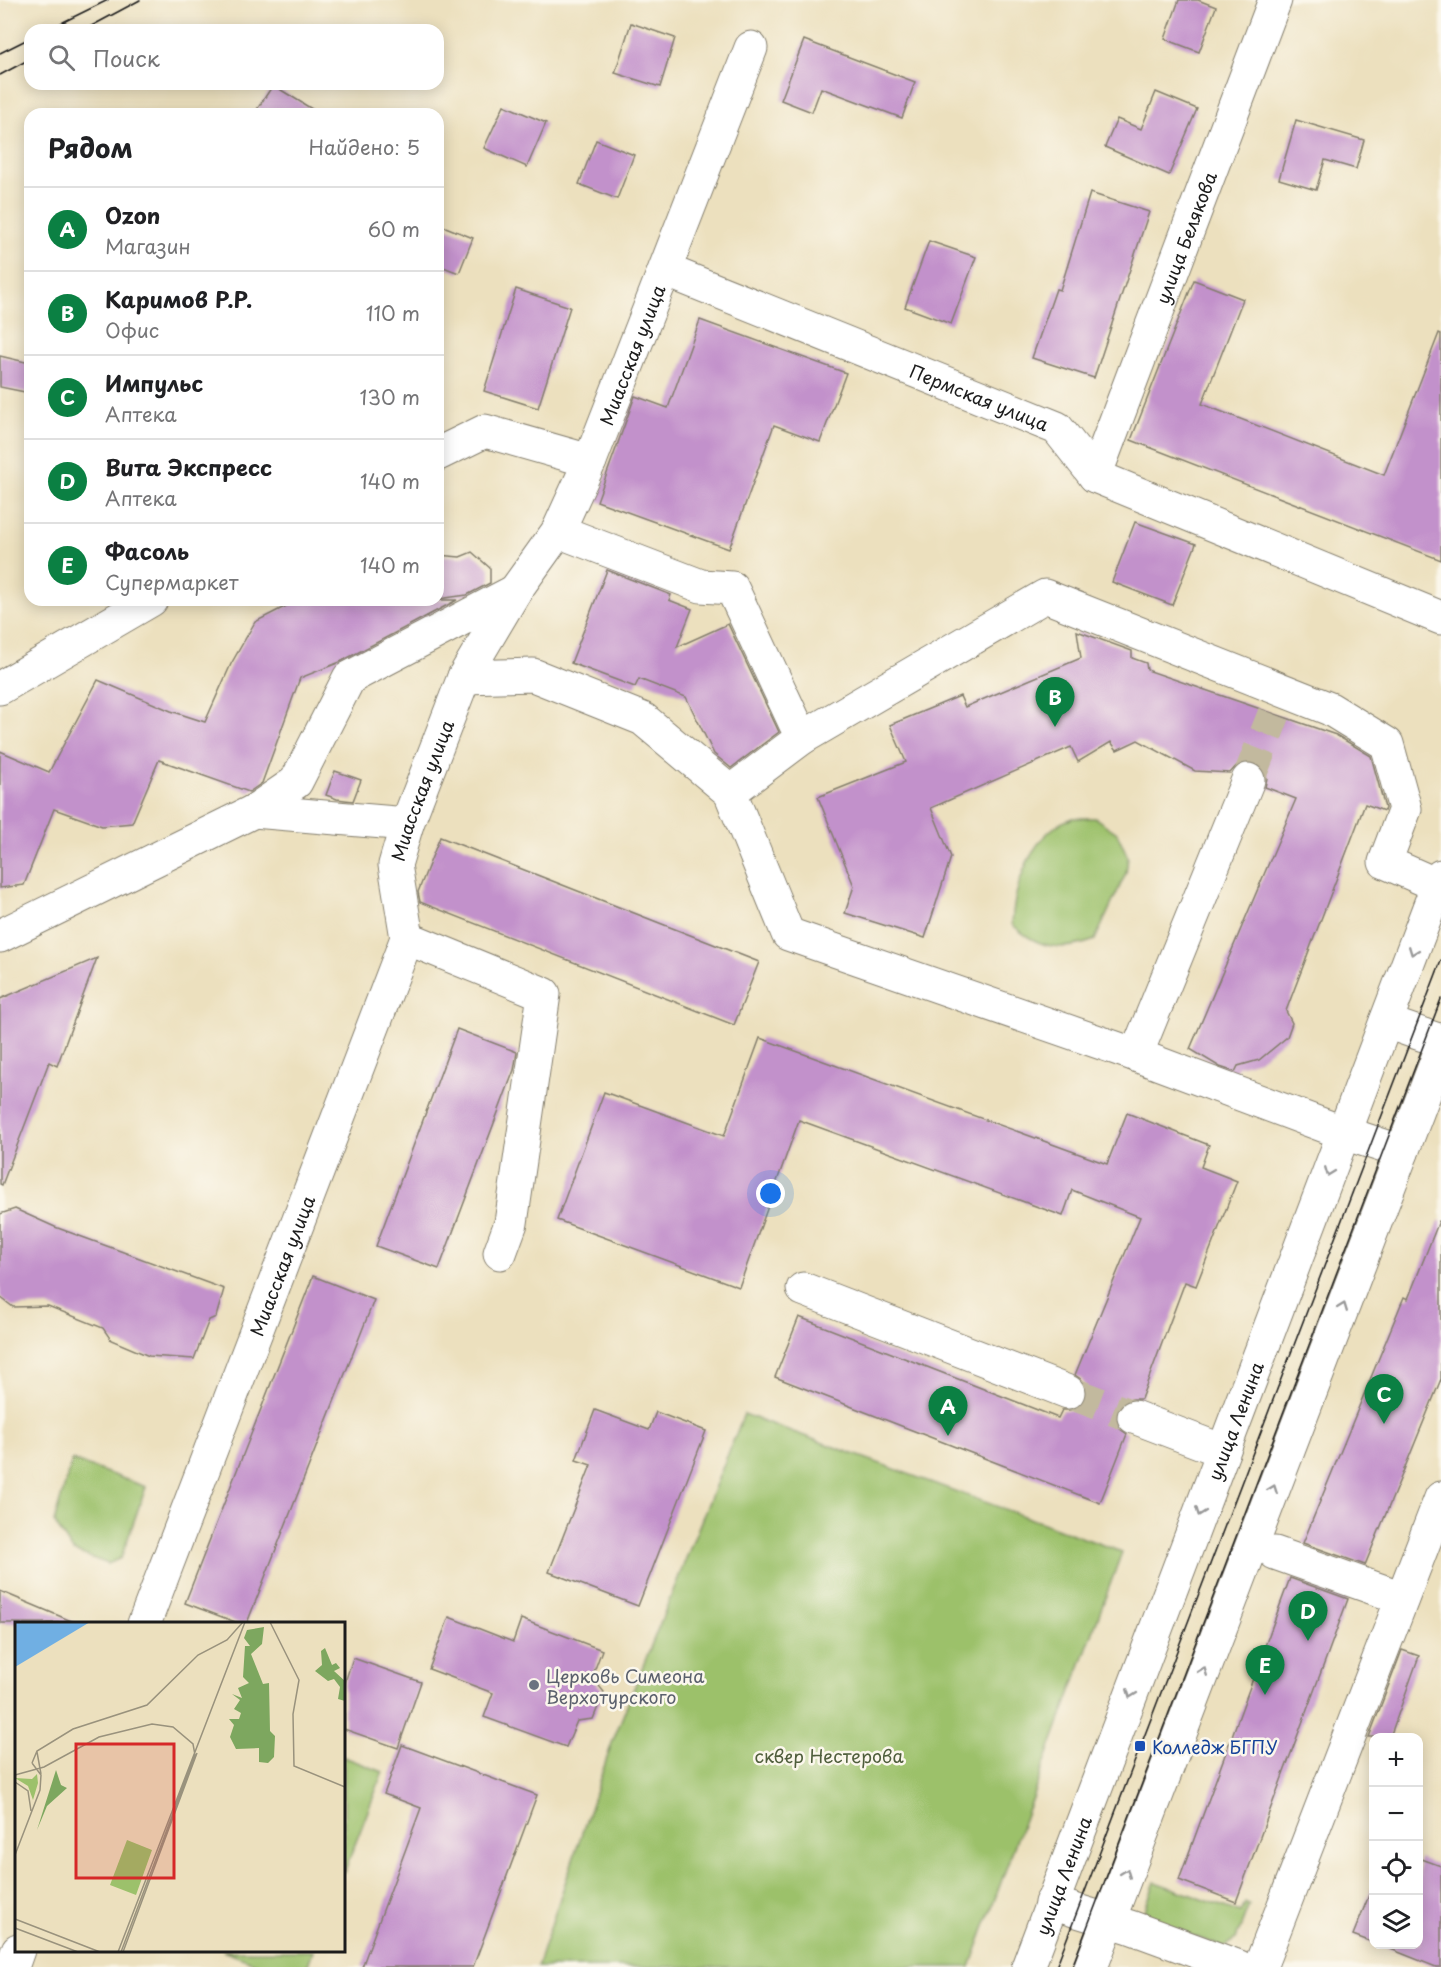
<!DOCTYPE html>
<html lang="ru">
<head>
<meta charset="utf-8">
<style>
  body { margin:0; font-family:"Playpen Sans",sans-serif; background:#f2f2f2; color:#202124 }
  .controls { position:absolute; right:18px; bottom:18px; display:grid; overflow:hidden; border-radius:12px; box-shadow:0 3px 15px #0003 }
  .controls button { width:54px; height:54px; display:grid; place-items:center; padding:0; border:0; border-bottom:2px solid #e0e0e0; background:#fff; color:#202124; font:30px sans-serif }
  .you { position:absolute; left:771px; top:1194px; width:21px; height:21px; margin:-15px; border:4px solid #fff; border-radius:50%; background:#1a73e8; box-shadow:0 0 0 9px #1a73e833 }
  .badge { display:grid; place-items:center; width:39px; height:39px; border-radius:50%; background:#0b8043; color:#fff; font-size:20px; font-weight:700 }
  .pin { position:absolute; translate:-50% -50px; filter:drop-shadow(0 2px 3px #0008) }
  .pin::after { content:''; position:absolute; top:32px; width:21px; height:18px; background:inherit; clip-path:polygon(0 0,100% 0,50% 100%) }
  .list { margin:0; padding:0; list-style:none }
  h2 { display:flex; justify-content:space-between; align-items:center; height:78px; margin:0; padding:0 24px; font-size:26px }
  h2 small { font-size:20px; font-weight:400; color:#757577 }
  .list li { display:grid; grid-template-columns:39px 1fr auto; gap:18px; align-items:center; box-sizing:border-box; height:84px; padding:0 24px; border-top:2px solid #e0e0e0 }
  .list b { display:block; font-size:22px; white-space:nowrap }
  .list p { margin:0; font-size:20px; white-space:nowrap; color:#757577 }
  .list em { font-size:20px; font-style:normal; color:#757577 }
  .icon { flex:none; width:33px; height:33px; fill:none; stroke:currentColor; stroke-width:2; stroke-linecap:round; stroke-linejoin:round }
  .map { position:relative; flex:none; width:1441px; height:1967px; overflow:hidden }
  .search { position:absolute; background:#fff; box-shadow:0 3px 15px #0003; left:24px; top:24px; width:420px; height:66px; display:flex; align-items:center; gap:15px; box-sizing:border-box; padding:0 21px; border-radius:18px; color:#757577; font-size:22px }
  .panel { position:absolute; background:#fff; box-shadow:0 3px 15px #0003; left:24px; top:108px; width:420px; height:498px; border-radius:18px }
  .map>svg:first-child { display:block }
  .green { fill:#9cc16b; stroke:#5c6e44; stroke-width:1.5 }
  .building { fill:#c291cb }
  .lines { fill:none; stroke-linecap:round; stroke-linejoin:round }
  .minor-tunnel { stroke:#c2b99e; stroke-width:33; stroke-dasharray:33 16; stroke-linecap:butt }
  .minor-casing { stroke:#847e6d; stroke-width:35 }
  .minor { stroke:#fff; stroke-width:33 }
  .tram { stroke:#1c1c1c; stroke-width:1.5 }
  .oneway { stroke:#999 }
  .worship-dot { fill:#6b7280; stroke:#fbf7ec; stroke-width:2 }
  .transit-dot { fill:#1a4fb4; stroke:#fbf7ec; stroke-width:2 }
  .labels { text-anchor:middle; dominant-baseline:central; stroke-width:5; stroke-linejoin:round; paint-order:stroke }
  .street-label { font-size:18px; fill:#1c1c1c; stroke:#fbf7ec }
  .worship-label { font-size:18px; fill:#5b616d; stroke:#fbf7ec; text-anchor:start }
  .transit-label { font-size:18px; fill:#164399; stroke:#fbf7ec; text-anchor:start }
  .park-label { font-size:18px; fill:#4f5e3c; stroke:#fbf7ec }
  .inset-road { fill:none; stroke:#99927d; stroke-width:1.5 }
  .view { fill:#d62828; fill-opacity:0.15; stroke:#d62828; stroke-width:3 }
  .inset-edge { fill:none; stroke:#1c1c1c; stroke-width:3 }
</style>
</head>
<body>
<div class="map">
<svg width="1441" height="1967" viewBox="0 0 1441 1967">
  <rect width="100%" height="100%" fill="#fbf7ec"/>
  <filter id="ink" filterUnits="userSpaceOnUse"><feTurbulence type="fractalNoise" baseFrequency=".0167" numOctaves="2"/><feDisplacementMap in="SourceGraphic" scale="12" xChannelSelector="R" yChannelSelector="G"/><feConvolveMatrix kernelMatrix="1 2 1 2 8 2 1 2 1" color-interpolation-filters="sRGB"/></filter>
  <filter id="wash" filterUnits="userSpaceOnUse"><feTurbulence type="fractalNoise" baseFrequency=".008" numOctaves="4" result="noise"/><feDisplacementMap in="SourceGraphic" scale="24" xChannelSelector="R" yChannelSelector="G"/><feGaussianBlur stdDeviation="1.35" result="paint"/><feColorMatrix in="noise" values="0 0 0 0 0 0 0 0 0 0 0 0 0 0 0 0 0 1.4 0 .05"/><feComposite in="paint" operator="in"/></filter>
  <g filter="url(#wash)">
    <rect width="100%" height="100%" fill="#ece0be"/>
    <g class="green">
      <path d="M1073,818H1095L1117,833L1128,857L1126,873L1095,940C1063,952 1037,949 1012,924C1014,889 1027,847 1056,826C1060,822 1067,821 1073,818Z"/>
      <path d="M744,1414L1122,1552L970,1967H537L612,1743Z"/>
      <path d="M72,1460L146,1487L121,1558L108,1564L73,1551L54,1522Z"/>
      <path d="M344,1757L383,1772L344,1873Z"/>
      <path d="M1155,1882L1241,1913L1245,1903L1249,1905L1236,1939L1223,1947L1142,1917Z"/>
      <path d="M223,1951H313L307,1967H265Z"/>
    </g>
    <g id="blocks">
      <g class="building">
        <path d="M1179,0H1198L1216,7L1199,52L1165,39Z"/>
        <path d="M631,23L675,38L660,87L615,73Z"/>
        <path d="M804,40L915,82L902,118L821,88L812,112L781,100Z"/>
        <path d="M273,85L320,114H254Z"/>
        <path d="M1156,92L1197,109L1169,175L1105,147L1117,119L1141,129Z"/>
        <path d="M504,105L546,123L527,167L484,148Z"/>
        <path d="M1296,120L1364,140L1356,169L1325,160L1316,190L1279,179Z"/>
        <path d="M596,140L634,155L617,199L579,184Z"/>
        <path d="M1090,193L1149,212L1094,378L1032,358L1056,289L1060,290Z"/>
        <path d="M438,224L473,238L459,273L438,265Z"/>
        <path d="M929,241L976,257L951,324L905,307Z"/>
        <path d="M1194,280L1243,299L1202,404L1384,475L1439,333L1441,334V560L1131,440Z"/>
        <path d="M516,289L570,307L538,408L484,391Z"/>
        <path d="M700,320L846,373L820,442L774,425L729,549L597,501L635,396L668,408Z"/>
        <path d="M0,356L30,363V393L0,387Z"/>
        <path d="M1135,522L1196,544L1172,605L1112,582Z"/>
        <path d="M472,552L490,568V583L467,595L438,599V555L460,557Z"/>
        <path d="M607,570L671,595L669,600L692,609L677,647L728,624L779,732L731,768L714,754L686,697L639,679L635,687L571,663Z"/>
        <path d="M298,600H457L340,662L300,678L262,783L249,792L159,760L132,823L102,826L54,809L24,885L0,888V751L49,772L98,680L171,711L205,722L231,664L255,622Z"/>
        <path d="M1077,631L1132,651V658L1146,663L1147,670L1336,735L1371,756L1385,808L1384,811L1365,804L1286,1011L1292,1023L1287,1037L1259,1060L1238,1066L1235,1072L1220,1067L1190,1049L1296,799L1265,787L1267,778L1263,769L1255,762L1246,761L1237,765L1230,773L1195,771L1138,740L1117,750L1111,742L1078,762L1071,747L931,808L951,857L925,938L845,913L854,886L818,797L906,762L890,725L960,696L965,707L1081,658Z"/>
        <path d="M335,771L361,780L353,801L337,799L326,795Z"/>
        <path d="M440,837L759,962L734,1025L420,902L418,892Z"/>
        <path d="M97,958L57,1066L49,1062L2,1185L0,1184V999Z"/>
        <path d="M457,1029L517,1052L514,1070L439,1269L376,1246Z"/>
        <path d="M760,1038L1107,1164L1127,1113L1209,1145L1201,1167L1237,1181L1196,1286L1185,1282L1141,1399H1130L1123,1402L1117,1410L1116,1421L1120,1429L1127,1434L1100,1503L775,1377L799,1317L1058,1418L1062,1410H1071L1079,1407L1085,1399L1086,1389L1082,1380L1075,1375L1140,1217L1072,1190L1063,1216L799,1120L739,1287L557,1220L604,1092L724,1136Z"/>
        <path d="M15,1209L55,1227L224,1289L216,1317L209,1320L194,1359L149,1356L111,1340L103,1328L48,1306L13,1307L0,1297V1214Z"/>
        <path d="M1439,1221H1441V1379L1365,1565L1303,1543L1404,1297L1408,1299Z"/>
        <path d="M313,1276L374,1300L247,1623H238L185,1603Z"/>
        <path d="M595,1410L649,1430L656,1412L706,1431L638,1606L549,1572L591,1465L576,1460Z"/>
        <path d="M1290,1578L1348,1599L1236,1902L1179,1880Z"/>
        <path d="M0,1591L76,1623H0Z"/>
        <path d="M449,1617L513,1642L521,1619L602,1650L592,1677L604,1692L593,1719L577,1721L566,1747L484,1717L493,1693L429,1669Z"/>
        <path d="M1402,1650L1419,1656L1390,1737H1369Z"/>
        <path d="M353,1658L421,1682L398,1748L344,1729V1685Z"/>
        <path d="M402,1745L537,1795L473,1967H362L421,1808L384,1794Z"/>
        <path d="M1419,1858L1441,1866V1967H1436L1378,1944H1419Z"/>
        <path d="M1374,1883V1943L1353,1935Z"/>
      </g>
    </g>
  </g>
  <g filter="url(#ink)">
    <use href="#blocks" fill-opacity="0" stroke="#847e6d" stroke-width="1.5"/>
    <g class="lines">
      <g class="minor-tunnel">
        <path d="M1248,780L1274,714"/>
        <path d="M1068,1392L1134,1417"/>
      </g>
      <g class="minor-casing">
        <g id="minor">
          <path id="s1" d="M665,270L1057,428L1095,476L1441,618"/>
          <path d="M438,454L485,431L590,461"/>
          <path id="s2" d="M1095,476L1275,0"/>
          <path d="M558,531L701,586L732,588L802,738L730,792"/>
          <path d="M464,677L533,675L643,719L730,792L788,934L1136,1055L1344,1133L1402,1152"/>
          <path d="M0,688L151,600"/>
          <path d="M802,738L1045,596L1330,709L1387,744L1405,809L1385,862L1437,885"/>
          <path d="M254,811L407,824"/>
          <path d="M0,936L254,811L296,782L349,678L515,591"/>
          <path d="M407,938L544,994L511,1223L500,1253"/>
          <path d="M1386,1022L1441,1041"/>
          <path d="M1136,1055L1248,780"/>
          <path d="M803,1289L1068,1392"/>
          <path d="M1134,1417L1223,1451"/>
          <path d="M1275,1553L1402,1598"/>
          <path id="s3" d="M144,1624L407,938L395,865L407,824L464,677L515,591L558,531L590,461L751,48"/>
          <path d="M1051,1903L1130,1927L1239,1967"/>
          <path d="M12,1967L18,1950"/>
          <path id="s4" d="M1028,1967L1441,876"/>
          <path d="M1091,1967L1441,1050"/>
          <path d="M1260,1967L1441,1498"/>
        </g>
      </g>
      <use href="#minor" class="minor"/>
      <g class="tram">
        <path d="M47,30L108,0"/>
        <path d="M84,30L140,0"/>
        <path d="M0,53L30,38"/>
        <path d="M0,75L30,59"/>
        <path d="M1056,1967L1441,961"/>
        <path d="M1072,1967L1441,999"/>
      </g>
    </g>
    <defs><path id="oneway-chevron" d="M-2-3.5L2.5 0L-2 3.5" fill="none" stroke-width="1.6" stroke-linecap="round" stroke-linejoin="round" transform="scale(1.5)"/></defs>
    <g class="oneway">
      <use href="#oneway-chevron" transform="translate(1413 951) rotate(111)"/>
      <use href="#oneway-chevron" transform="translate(1329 1172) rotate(111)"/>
      <use href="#oneway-chevron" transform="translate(1343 1307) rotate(-69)"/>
      <use href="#oneway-chevron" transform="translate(1273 1489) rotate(-69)"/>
      <use href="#oneway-chevron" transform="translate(1200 1512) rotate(111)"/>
      <use href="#oneway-chevron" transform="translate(1203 1671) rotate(-69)"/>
      <use href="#oneway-chevron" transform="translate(1131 1694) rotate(111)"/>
      <use href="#oneway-chevron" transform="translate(1126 1873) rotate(-69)"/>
    </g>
  </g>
  <circle class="worship-dot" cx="534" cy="1685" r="6"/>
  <rect class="transit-dot" x="1134" y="1740" width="12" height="12" rx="3"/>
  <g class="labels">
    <g class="street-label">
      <text stroke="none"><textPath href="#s2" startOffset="255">улица Белякова</textPath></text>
      <text stroke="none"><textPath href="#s3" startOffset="1374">Миасская улица</textPath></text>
      <text stroke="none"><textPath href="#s1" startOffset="339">Пермская улица</textPath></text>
      <text stroke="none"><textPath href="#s3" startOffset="888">Миасская улица</textPath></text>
      <text stroke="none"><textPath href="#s3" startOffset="384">Миасская улица</textPath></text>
      <text stroke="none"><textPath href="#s4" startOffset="584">улица Ленина</textPath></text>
      <text stroke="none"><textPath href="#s4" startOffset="98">улица Ленина</textPath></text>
    </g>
    <g class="worship-label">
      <text x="546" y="1675">Церковь Симеона<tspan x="546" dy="21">Верхотурского</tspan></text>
    </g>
    <g class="transit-label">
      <text x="1152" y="1746">Колледж БГПУ</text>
    </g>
    <g class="park-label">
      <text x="829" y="1755">сквер Нестерова</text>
    </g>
  </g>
  <g transform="translate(15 1622)">
    <rect width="330" height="330" fill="#ece0be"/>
    <path d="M22,152L23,161L18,178L13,164L0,156L17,157ZM112,218L137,228L121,273L95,263Z" fill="#9cc16b"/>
    <path d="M249,5L247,22L236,32L248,62L254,61L255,109L260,114L259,135L253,141L244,140V126L221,127L215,115L219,103L214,97H224L226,91L219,87L225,78L217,72L227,76L223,66L234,61L228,55L230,24H235L229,16L232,8ZM310,26L317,43L321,41L325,46L319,49L330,59V79L323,77L325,65L319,57L313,59L300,49L307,43L306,29ZM41,148L46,163L52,166L32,184L22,208Z" fill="#7da75f"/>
    <path d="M0,0H75L0,45Z" fill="#70afe3"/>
    <path class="inset-road" d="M255,0L284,58L278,92L279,144L330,165M22,130L26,152M17,141L22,129L58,107L132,83L183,33L212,18L228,0M0,153L29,145L84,115L137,102L158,105L178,122L180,133L106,330M0,160L13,169L16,189M0,233L25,168L26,153L17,141M0,297L85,330M0,306L63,330M103,330L230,0M108,330L182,131"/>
    <path class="view" d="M61,122H159V256H61Z"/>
    <rect width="330" height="330" class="inset-edge"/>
  </g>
</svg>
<div class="controls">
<button>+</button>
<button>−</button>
<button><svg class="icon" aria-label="locate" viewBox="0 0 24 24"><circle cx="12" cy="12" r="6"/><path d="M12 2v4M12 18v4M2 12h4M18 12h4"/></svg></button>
<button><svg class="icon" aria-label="layers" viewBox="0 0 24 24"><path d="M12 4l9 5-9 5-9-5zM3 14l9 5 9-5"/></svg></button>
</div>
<div class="you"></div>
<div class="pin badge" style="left:948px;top:1436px">A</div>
<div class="pin badge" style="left:1055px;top:727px">B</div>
<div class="pin badge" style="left:1384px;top:1424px">C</div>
<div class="pin badge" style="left:1308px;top:1641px">D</div>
<div class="pin badge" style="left:1265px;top:1695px">E</div>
<div class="search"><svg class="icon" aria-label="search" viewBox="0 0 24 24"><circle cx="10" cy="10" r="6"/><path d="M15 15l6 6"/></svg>Поиск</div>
<section class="panel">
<h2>Рядом<small>Найдено: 5</small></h2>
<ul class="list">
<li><span class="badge">A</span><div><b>Ozon</b><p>Магазин</p></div><em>60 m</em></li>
<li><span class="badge">B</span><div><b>Каримов Р.Р.</b><p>Офис</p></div><em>110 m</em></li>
<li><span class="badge">C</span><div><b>Импульс</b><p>Аптека</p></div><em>130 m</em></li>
<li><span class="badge">D</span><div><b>Вита Экспресс</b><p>Аптека</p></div><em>140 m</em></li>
<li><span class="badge">E</span><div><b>Фасоль</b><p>Супермаркет</p></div><em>140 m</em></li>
</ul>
</section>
</div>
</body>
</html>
